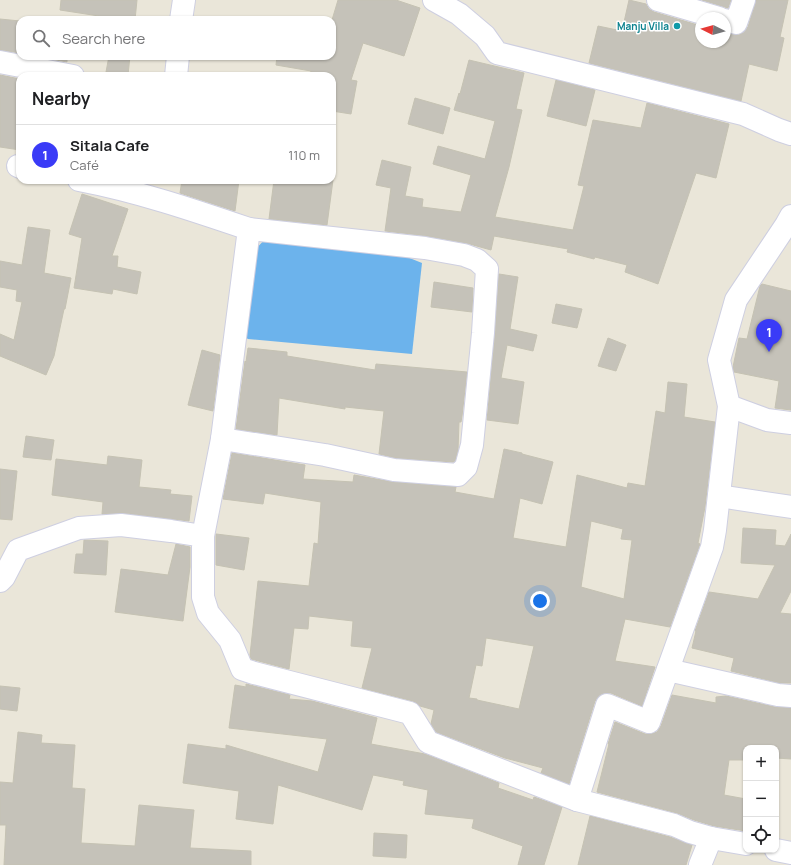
<!DOCTYPE html>
<html lang="en">
<head>
<meta charset="utf-8">
<style>
  body { margin:0; font-family:Manrope,sans-serif; background:#f2f2f2; color:#202124 }
  .controls { position:absolute; right:12px; bottom:12px; display:grid; overflow:hidden; border-radius:8px; box-shadow:0 1px 3px #0004 }
  .controls button { width:36px; height:36px; display:grid; place-items:center; padding:0; border:0; border-bottom:1px solid #e0e0e0; background:#fff; color:#202124; font:20px sans-serif }
  .compass { position:absolute; left:695px; top:12px; width:36px; height:36px; border-radius:50%; background:#fff; box-shadow:0 1px 3px #0004; rotate:275deg }
  .you { position:absolute; left:540px; top:601px; width:14px; height:14px; margin:-10px; border:3px solid #fff; border-radius:50%; background:#1a73e8; box-shadow:0 0 0 6px #1a73e833 }
  .badge { display:grid; place-items:center; width:26px; height:26px; border-radius:50%; background:#3a3bf7; color:#fff; font-size:13px; font-weight:700 }
  .pin { position:absolute; translate:-50% -33px; filter:drop-shadow(0 1px 2px #0008) }
  .pin::after { content:''; position:absolute; top:21px; width:14px; height:12px; background:inherit; clip-path:polygon(0 0,100% 0,50% 100%) }
  .list { margin:0; padding:0; list-style:none }
  h2 { display:flex; justify-content:space-between; align-items:center; height:52px; margin:0; padding:0 16px; font-size:17px }
  h2 small { font-size:13px; font-weight:400; color:#757577 }
  .list li { display:grid; grid-template-columns:26px 1fr auto; gap:12px; align-items:center; box-sizing:border-box; height:60px; padding:0 16px; border-top:1px solid #e0e0e0 }
  .list b { display:block; font-size:15px; white-space:nowrap }
  .list p { margin:0; font-size:13px; white-space:nowrap; color:#757577 }
  .list em { font-size:13px; font-style:normal; color:#757577 }
  .icon { flex:none; width:22px; height:22px; fill:none; stroke:currentColor; stroke-width:2; stroke-linecap:round; stroke-linejoin:round }
  .map { position:relative; flex:none; width:791px; height:865px; overflow:hidden }
  .search { position:absolute; background:#fff; box-shadow:0 1px 3px #0004; left:16px; top:16px; width:320px; height:44px; display:flex; align-items:center; gap:10px; box-sizing:border-box; padding:0 14px; border-radius:12px; color:#757577; font-size:15px }
  .panel { position:absolute; background:#fff; box-shadow:0 1px 3px #0004; left:16px; top:72px; width:320px; height:112px; border-radius:12px }
  .map>svg:first-child { display:block }
  .water { fill:#6cb3ec }
  .building { fill:#c5c2b9; stroke:#c5c2b3; fill-rule:evenodd }
  .lines { fill:none; stroke-linecap:round; stroke-linejoin:round }
  .minor-casing { stroke:#cecfe1; stroke-width:24 }
  .minor { stroke:#fff; stroke-width:22 }
  .culture-dot { fill:#0f9aa8; stroke:#fff; stroke-width:1.5 }
  .labels { text-anchor:middle; dominant-baseline:central; stroke-width:3; stroke-linejoin:round; paint-order:stroke }
  .culture-label { font-size:10px; font-weight:bold; fill:#0d838f; stroke:#fff; text-anchor:end }
</style>
</head>
<body>
<div class="map">
<svg width="791" height="865" viewBox="0 0 791 865">
  <rect width="100%" height="100%" fill="#eae6d9"/>
  <path class="water" d="M270,234L402,255L422,263L412,354L248,339L238,332L248,257Z"/>
  <g class="building">
    <path d="M61,0H137L135,20H98L99,16L60,10Z"/>
    <path d="M338,0H396L420,8L404,56L363,43L351,80L357,81L351,114L332,111V76H310L311,71L276,65L277,56H332V20Z"/>
    <path d="M629,0L646,4L649,9L654,12L701,26V42H725V33L739,35L744,32L748,27L756,0H788L780,37L784,38L777,71L749,64L741,101L589,63L598,26L622,31Z"/>
    <path d="M702,0H731L728,8Z"/>
    <path d="M0,19L20,21V53L0,50Z"/>
    <path d="M35,56H67V62Z"/>
    <path d="M109,56H130L128,75L106,72Z"/>
    <path d="M469,60L524,73L516,109L522,110L509,167L495,217L573,230L584,186L578,185L593,120L641,128L647,103L729,124L716,178L696,173L658,284L625,272L627,265L595,257L594,259L567,252L568,249L494,236L491,250L466,243L427,236L385,231L391,188L376,185L382,160L411,167L405,196L423,199L422,207L461,212L471,175L433,164L438,146L485,159L495,121L454,110L459,93L460,94Z"/>
    <path d="M0,75L20,79V150L0,147Z"/>
    <path d="M556,80L595,90L586,126L547,116Z"/>
    <path d="M415,98L450,108L443,134L408,124Z"/>
    <path d="M182,180H239L235,211L180,193Z"/>
    <path d="M274,180H333L327,225L269,219Z"/>
    <path d="M82,194L128,209L112,256H118L117,267L141,272L137,294L113,289L112,294L74,288L82,238L69,234Z"/>
    <path d="M28,227L50,230L44,273L71,278L65,309H64L54,356L46,375L0,356V334L14,340L22,302L16,301L17,290L0,287V261L22,265Z"/>
    <path d="M499,274L518,277L510,329L537,335L533,351L507,345L501,378L524,382L518,424L487,420L495,334Z"/>
    <path d="M434,282L473,288L472,312L431,307Z"/>
    <path d="M762,284L791,291V410L775,408L779,381L734,372L733,367L739,338L747,339L760,286Z"/>
    <path d="M556,304L582,309L577,328L552,323Z"/>
    <path d="M608,338L626,345L616,371L598,366Z"/>
    <path d="M248,348L287,352V356L375,370L376,364L467,372L462,416L461,422H459L458,450L455,461L453,462L396,458L379,454L384,411L345,407V409L279,398L277,435L236,429L245,361L246,362Z"/>
    <path d="M202,350L220,355L213,411L188,405Z"/>
    <path d="M668,382L687,384L684,417L715,422L705,507L698,543L700,544L670,627L625,619L615,661L655,667L642,706L611,693H605L599,696L595,701L569,784L541,773L543,768L505,758L436,732L431,724L434,710L420,706L413,701L362,688L372,648L351,646L353,621L309,616L308,629L294,628L289,669L251,659L250,655L258,581L309,586L314,543L318,544L321,502L265,493L263,504L223,499L232,453L305,465L303,479L353,482L354,475L393,482L456,487L455,492L494,499L504,449L522,453V454L553,462L542,504L520,498L513,538L566,547L577,475L627,488L628,483L645,486L656,411L665,413ZM591,521L623,529L621,539L632,540L624,599L581,587ZM486,638L534,646L519,709L477,700V699L469,698L476,665L482,666Z"/>
    <path d="M26,436L54,440L51,460L23,457Z"/>
    <path d="M108,456L142,460L139,487L171,490L170,494L192,496L189,521L122,513L102,514L103,502L52,495L56,459L107,465Z"/>
    <path d="M0,469L17,471L12,520L0,519Z"/>
    <path d="M743,528L776,530L775,545L785,546L791,534V591L780,613L791,614V683H780L731,671L734,658L692,648L696,631H695L709,592L758,599L775,565L741,563Z"/>
    <path d="M216,534L249,538L244,570L216,565Z"/>
    <path d="M84,540L108,541L106,575L74,573L76,554H83Z"/>
    <path d="M176,544L190,547V567L183,621L115,612L121,569L168,575Z"/>
    <path d="M246,684L290,695L289,699L312,701L377,718L371,744L425,754L499,783L498,788L533,800L534,797L562,807L544,865H518L523,846L472,828L474,819L425,814L428,790L403,785L404,781L373,775L362,810L278,785L273,824L236,819L239,791L183,783L188,744L226,749V745L318,772L327,739L229,728L235,685L246,687Z"/>
    <path d="M0,686L20,688L17,711L0,709Z"/>
    <path d="M672,695L716,703V697L726,696L775,707L791,708V759L776,758V748H746V760H729L724,795L746,799V831L714,826L694,820L677,813L597,792L609,744H608L615,722L645,734H651L657,732L661,726Z"/>
    <path d="M18,732L42,735L41,743L75,745L72,788L85,789L81,843L135,846L139,805L194,810L190,848L251,851V865H4L6,825H0V782L13,783Z"/>
    <path d="M590,816L670,837L692,845L686,865H578Z"/>
    <path d="M374,833L407,835L406,858L373,856Z"/>
  </g>
  <g class="lines">
    <g class="minor-casing">
      <g id="minor">
        <path d="M434,0L459,14L485,36L497,53L743,114L779,130L791,134"/>
        <path d="M658,0L719,18"/>
        <path d="M181,20L184,0"/>
        <path d="M725,20L736,23L744,0"/>
        <path d="M0,62L73,76"/>
        <path d="M176,76L178,56"/>
        <path d="M18,166L20,167"/>
        <path d="M79,180C137,191 193,210 249,229L222,439L203,536"/>
        <path d="M729,406L767,420L791,423"/>
        <path d="M222,439L325,455L394,470L458,475L466,467L472,445L483,333L487,269L477,260L464,255L425,248L249,229"/>
        <path d="M719,496L791,507"/>
        <path d="M0,581L4,577L18,550L79,528L121,525L171,531L203,536V597L208,613L230,640L242,669L254,673L410,713L428,742L577,800L674,825L690,832L711,838L700,865"/>
        <path d="M668,670L778,695L791,696"/>
        <path d="M577,800L607,705L649,722L712,547L715,530L729,406L719,360L736,300L786,225L791,216"/>
        <path d="M711,838L746,844"/>
        <path d="M776,850L791,853"/>
      </g>
    </g>
    <use href="#minor" class="minor"/>
  </g>
  <circle class="culture-dot" cx="677" cy="26" r="4"/>
  <g class="labels">
    <g class="culture-label">
      <text x="669" y="26">Manju Villa</text>
    </g>
  </g>
</svg>
<div class="controls">
<button>+</button>
<button>−</button>
<button><svg class="icon" aria-label="locate" viewBox="0 0 24 24"><circle cx="12" cy="12" r="6"/><path d="M12 2v4M12 18v4M2 12h4M18 12h4"/></svg></button>
</div>
<svg class="compass" viewBox="-18 -18 36 36"><path d="M0-13l5 13h-10z" fill="#e53935"/><path d="M0 13l5-13h-10z" fill="#757577"/></svg>
<div class="you"></div>
<div class="pin badge" style="left:769px;top:352px">1</div>
<div class="search"><svg class="icon" aria-label="search" viewBox="0 0 24 24"><circle cx="10" cy="10" r="6"/><path d="M15 15l6 6"/></svg>Search here</div>
<section class="panel">
<h2>Nearby<small></small></h2>
<ul class="list">
<li><span class="badge">1</span><div><b>Sitala Cafe</b><p>Café</p></div><em>110 m</em></li>
</ul>
</section>
</div>
</body>
</html>
